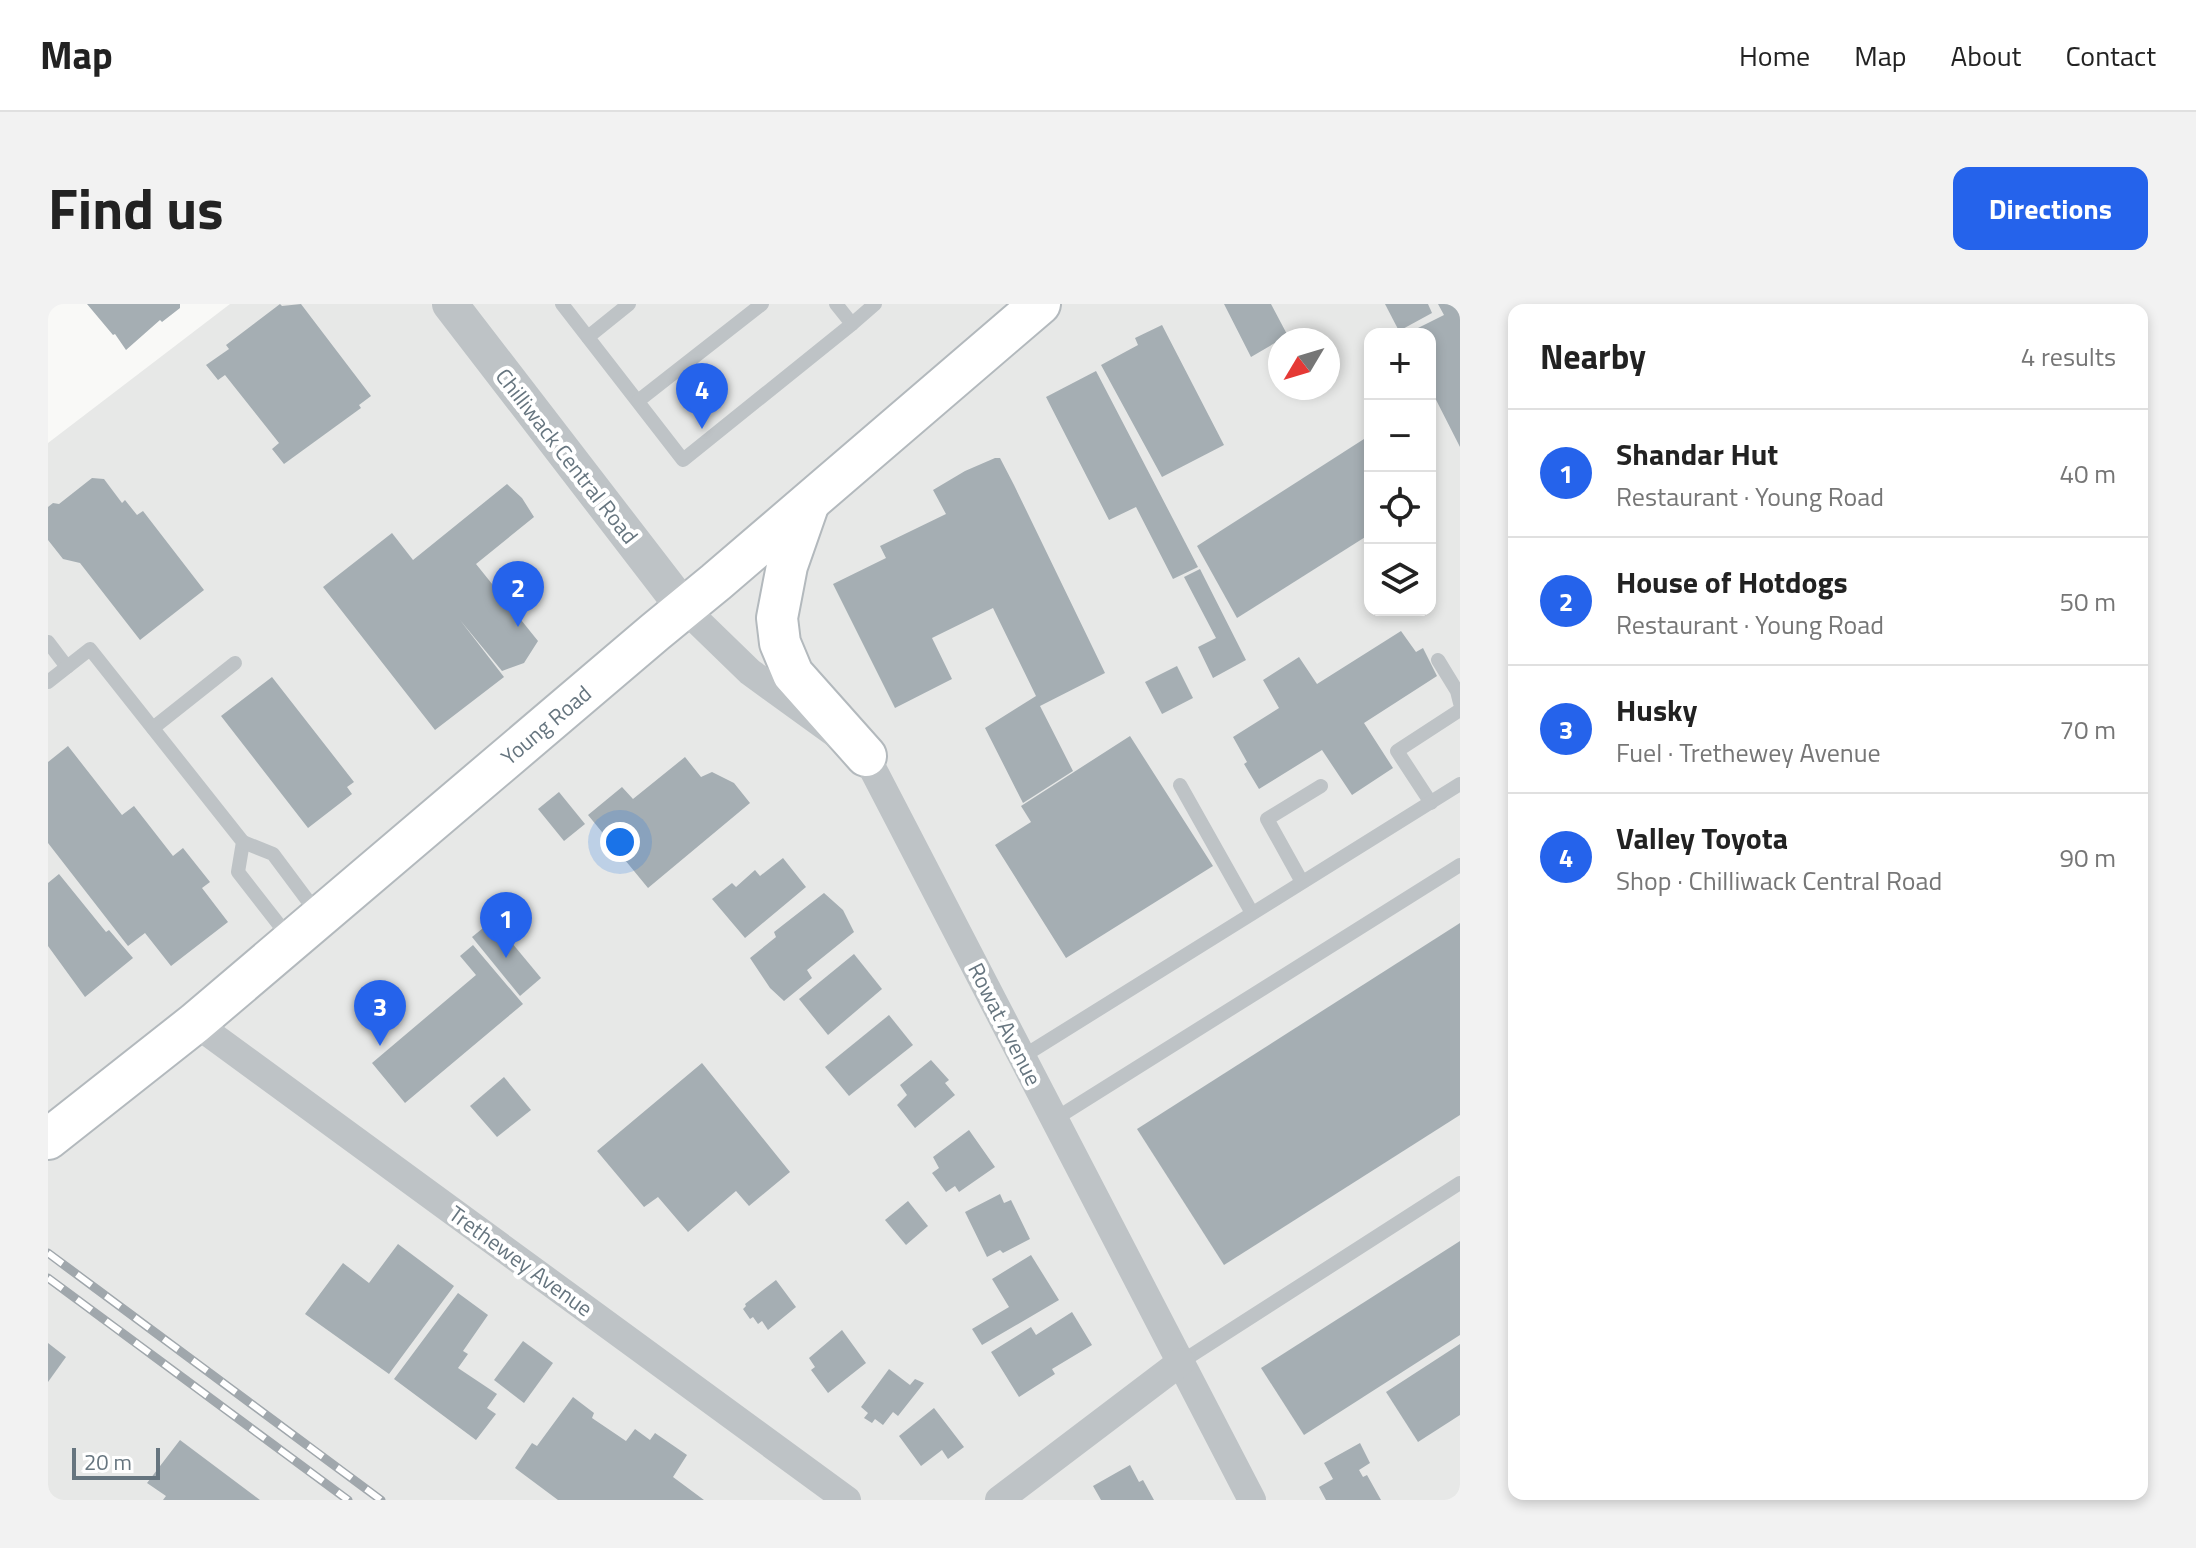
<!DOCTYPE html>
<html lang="en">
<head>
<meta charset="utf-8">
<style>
  body { margin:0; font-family:"Titillium Web",sans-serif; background:#f2f2f2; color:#222 }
  .controls { position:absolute; right:24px; top:24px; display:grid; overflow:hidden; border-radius:16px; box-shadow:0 4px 12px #0003 }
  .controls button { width:72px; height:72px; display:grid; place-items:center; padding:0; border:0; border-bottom:2px solid #e0e0e0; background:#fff; color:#222; font:40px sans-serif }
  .compass { position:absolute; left:1220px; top:24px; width:72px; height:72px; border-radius:50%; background:#fff; box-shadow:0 4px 12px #0003; rotate:232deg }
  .scale { position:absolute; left:24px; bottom:20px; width:88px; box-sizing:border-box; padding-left:8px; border:4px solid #66757f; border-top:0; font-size:22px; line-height:28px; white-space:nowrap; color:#66757f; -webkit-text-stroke:6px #fff; paint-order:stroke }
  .you { position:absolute; left:572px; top:538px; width:28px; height:28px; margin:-20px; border:6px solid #fff; border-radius:50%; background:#1a73e8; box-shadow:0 0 0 12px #1a73e833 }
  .badge { display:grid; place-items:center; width:52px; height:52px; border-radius:50%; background:#2563eb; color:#fff; font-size:26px; font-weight:700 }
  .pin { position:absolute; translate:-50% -66px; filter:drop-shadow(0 2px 4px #0008) }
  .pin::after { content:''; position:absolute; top:42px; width:28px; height:24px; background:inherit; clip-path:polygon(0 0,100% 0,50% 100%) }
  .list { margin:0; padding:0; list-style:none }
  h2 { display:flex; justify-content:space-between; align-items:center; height:104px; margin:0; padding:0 32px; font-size:34px }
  h2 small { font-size:26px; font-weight:400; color:#767676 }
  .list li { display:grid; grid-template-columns:52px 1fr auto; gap:24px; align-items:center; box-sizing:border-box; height:128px; padding:0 32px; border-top:2px solid #e0e0e0 }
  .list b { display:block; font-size:30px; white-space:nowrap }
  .list p { margin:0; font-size:26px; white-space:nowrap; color:#767676 }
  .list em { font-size:26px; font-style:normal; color:#767676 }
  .icon { flex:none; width:44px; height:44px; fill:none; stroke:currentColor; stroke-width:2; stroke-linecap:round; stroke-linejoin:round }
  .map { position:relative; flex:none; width:1412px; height:1196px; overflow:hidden; border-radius:16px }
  header { display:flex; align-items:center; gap:48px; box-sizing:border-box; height:112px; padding:0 40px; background:#fff; border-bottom:2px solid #e0e0e0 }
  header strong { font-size:38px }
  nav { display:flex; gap:44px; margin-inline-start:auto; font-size:28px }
  .intro { display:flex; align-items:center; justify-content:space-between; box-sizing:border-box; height:192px; padding:0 48px }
  h1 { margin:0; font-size:56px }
  .button { padding:20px 36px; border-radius:16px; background:#2563eb; color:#fff; font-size:28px; font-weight:700 }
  main { display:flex; gap:48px; padding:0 48px }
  aside { flex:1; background:#fff; border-radius:16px; box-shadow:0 4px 12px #0003 }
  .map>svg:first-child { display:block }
  .built { fill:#e7e8e7; fill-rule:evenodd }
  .building { fill:#a5aeb3 }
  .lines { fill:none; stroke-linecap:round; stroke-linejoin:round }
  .secondary-casing { stroke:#b3b9bd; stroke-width:44 }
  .service { stroke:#bec3c6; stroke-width:14 }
  .minor { stroke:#bec3c6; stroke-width:28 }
  .tertiary { stroke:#bec3c6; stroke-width:36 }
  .secondary { stroke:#fff; stroke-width:40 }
  .rail-casing { stroke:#a0a7ac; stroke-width:9 }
  .rail { stroke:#fff; stroke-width:6; stroke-dasharray:18; stroke-linecap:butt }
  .labels { text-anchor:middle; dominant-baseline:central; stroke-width:8; stroke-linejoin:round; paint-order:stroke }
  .street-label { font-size:22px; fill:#66757f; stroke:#fff }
</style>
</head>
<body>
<header>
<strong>Map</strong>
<nav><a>Home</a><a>Map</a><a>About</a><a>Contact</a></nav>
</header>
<div class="intro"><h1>Find us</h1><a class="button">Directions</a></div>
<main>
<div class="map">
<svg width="1412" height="1196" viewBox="0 0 1412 1196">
  <rect width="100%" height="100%" fill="#f9f9f7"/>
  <path class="built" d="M182,0H1412V1196H0V139ZM1322,30H1382V306H1322ZM1232,36H1280V84H1232Z"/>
  <g class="building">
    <path d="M39,0H132V4L114,18L112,16L78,46L67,30L65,31Z"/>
    <path d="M232,0L234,2L253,0L323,92L311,101L313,104L236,160L224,145L231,139L177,71L170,76L158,61L181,45L178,41Z"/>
    <path d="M1176,0H1223L1241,34L1232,36L1203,53Z"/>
    <path d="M1337,0H1380L1384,9L1351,27Z"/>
    <path d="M1390,0H1412V143L1382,84V30H1358L1396,11Z"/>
    <path d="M1114,21L1176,141L1114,173L1053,61L1090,41L1087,34Z"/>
    <path d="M1048,67L1150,263L1125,275L1088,203L1061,216L998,93Z"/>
    <path d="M1316,135L1322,146V230L1189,314L1149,242Z"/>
    <path d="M947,154H952L966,181L1057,369L992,402L1025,467L975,499L937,424L988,392L945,304L884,334L904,375L847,404L785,280L838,254L832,242L898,210L885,186L917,167Z"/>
    <path d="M44,174L56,175L74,199L77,196L89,211L95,207L156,286L92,336L32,259L15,255L0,236V203L5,199L11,200Z"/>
    <path d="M459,180L474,194L486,213L428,260L490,337L476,359L454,367L412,316L456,373L387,426L275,283L344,229L365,256Z"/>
    <path d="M1152,265L1198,356L1165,374L1150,343L1168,334L1136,273Z"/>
    <path d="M1353,327L1368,348L1375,344L1389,372L1316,419L1345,464L1304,491L1274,446L1211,485L1196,460L1199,458L1185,433L1231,404L1215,376L1251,353L1269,380Z"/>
    <path d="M1129,362L1145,394L1114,410L1097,378Z"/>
    <path d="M224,373L306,478L299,483L304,490L260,524L173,412Z"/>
    <path d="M1082,432L1165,562L1018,654L947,541L983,518L973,502Z"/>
    <path d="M20,442L74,511L86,502L125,552L135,544L162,578L154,584L180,618L123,662L97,629L80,642L0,539V458Z"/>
    <path d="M637,453L653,473L664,468L686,479L702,499L600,584L540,511L574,483L585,495Z"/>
    <path d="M511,488L537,520L516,537L490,505Z"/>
    <path d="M735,554L758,583L697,634L664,595L684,579L688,583L707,566L712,572Z"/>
    <path d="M11,570L58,628L61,626L85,654L37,693L0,642V579Z"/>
    <path d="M776,589L795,606L806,628L759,666L764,674L736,697L722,684L702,654L728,633L726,628Z"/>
    <path d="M445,616L493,674L472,692L424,633Z"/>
    <path d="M1412,619V811L1176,961L1089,825Z"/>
    <path d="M425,641L475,700L357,799L324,759L428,671L412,652Z"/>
    <path d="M806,650L834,685L780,731L751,695Z"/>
    <path d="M841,711L865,741L801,792L777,763Z"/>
    <path d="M883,756L901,776L897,779L907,791L867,824L849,801L859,791L852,781Z"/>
    <path d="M654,759L742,868L701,902L688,887L640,928L610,893L596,903L549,847Z"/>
    <path d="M456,773L483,806L449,833L422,802Z"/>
    <path d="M921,826L947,863L911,888L907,882L898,888L884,869L891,864L885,853Z"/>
    <path d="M952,890L956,899L963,896L982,935L955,949L952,946L939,953L917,908Z"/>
    <path d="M860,897L880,922L858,941L837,916Z"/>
    <path d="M1412,937V1031L1256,1131L1213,1064Z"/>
    <path d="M350,940L406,982L341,1070L257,1010L295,959L321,979Z"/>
    <path d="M983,951L1011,996L934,1041L924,1025L961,1003L944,975Z"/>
    <path d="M728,976L748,1003L720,1026L714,1017L710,1020L705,1013L702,1015L695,1005L698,1002L697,1000Z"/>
    <path d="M410,989L440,1011L415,1047L420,1050L410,1064L449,1090L439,1104L448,1110L428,1136L346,1075Z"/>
    <path d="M1024,1008L1044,1041L1004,1065L1007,1070L971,1093L943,1048L983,1023L988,1031Z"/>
    <path d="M794,1026L818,1059L780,1089L763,1066L767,1063L761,1054Z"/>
    <path d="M475,1037L505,1059L476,1099L446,1076Z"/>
    <path d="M0,1039L18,1053L0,1078Z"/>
    <path d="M1412,1040V1111L1370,1138L1338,1088Z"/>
    <path d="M841,1065L862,1081L867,1075L876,1079L850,1112L845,1108L835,1121L827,1115L824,1119L816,1114L820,1109L813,1103Z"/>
    <path d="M525,1093L546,1109L544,1114L578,1137L587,1125L602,1136L607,1129L639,1151L625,1173L656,1196H510L467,1164L484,1139L489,1142Z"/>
    <path d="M886,1104L916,1143L900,1155L894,1146L873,1162L851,1132Z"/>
    <path d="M132,1136L212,1196H115L118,1192L99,1179Z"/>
    <path d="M1312,1139L1322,1159L1311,1166L1315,1173L1319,1171L1333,1196H1278L1271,1183L1285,1175L1276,1159Z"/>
    <path d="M1082,1161L1091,1178L1095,1176L1106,1196H1053L1045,1182Z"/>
  </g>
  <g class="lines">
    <g class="secondary-casing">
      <g id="secondary">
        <path d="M761,199L739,262L729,314L732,339L745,370L818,452"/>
        <path d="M0,835L147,719L607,328L668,278L992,0"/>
      </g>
    </g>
    <g class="service">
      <path d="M514,0L635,156L804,20L788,0"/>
      <path d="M804,20L827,0"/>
      <path d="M540,33L581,0"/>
      <path d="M590,97L714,0"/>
      <path d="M0,338L19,363"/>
      <path d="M1390,356L1409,387L1412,399"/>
      <path d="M0,378L42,345L195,538L190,568L243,636"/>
      <path d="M105,424L187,359"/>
      <path d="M1132,481L1204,609"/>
      <path d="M1383,499L1349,447L1412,406"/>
      <path d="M195,538L225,550L269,609"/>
      <path d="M1254,578L1219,515L1273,482"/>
      <path d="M974,753L1412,480"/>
      <path d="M1007,815L1412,561"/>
      <path d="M1133,1058L1412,879"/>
    </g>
    <g class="minor">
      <path d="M636,304L702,368L818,452L1204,1196"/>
      <path d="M147,719L799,1196"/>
      <path d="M951,1196L1133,1058"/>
    </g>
    <path class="tertiary" d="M402,0L636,304"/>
    <use href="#secondary" class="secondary"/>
    <g class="rail-casing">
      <g id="rail">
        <path d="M0,949L333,1196"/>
        <path d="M0,974L300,1196"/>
      </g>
    </g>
    <use href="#rail" class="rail"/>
  </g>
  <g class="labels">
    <g class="street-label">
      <text transform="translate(519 152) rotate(52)">Chilliwack Central Road</text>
      <text transform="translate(498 421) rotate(-40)">Young Road</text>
      <text transform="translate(957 720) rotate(63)">Rowat Avenue</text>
      <text transform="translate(473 957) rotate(36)">Trethewey Avenue</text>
    </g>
  </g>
</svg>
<div class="controls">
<button>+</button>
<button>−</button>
<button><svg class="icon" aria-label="locate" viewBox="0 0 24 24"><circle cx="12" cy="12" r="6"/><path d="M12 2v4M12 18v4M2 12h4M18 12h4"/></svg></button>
<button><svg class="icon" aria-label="layers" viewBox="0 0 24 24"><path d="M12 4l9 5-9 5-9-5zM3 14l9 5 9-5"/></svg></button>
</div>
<svg class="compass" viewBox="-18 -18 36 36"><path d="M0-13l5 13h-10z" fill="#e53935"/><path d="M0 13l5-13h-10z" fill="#767676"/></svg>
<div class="scale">20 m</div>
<div class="you"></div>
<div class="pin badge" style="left:458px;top:654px">1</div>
<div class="pin badge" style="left:470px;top:323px">2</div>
<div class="pin badge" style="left:332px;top:742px">3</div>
<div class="pin badge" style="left:654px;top:125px">4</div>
</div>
<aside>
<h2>Nearby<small>4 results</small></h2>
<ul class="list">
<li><span class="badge">1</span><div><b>Shandar Hut</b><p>Restaurant · Young Road</p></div><em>40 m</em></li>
<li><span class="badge">2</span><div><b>House of Hotdogs</b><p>Restaurant · Young Road</p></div><em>50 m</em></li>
<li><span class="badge">3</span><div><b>Husky</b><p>Fuel · Trethewey Avenue</p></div><em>70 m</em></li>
<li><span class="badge">4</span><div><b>Valley Toyota</b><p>Shop · Chilliwack Central Road</p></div><em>90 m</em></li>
</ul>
</aside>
</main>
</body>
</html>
